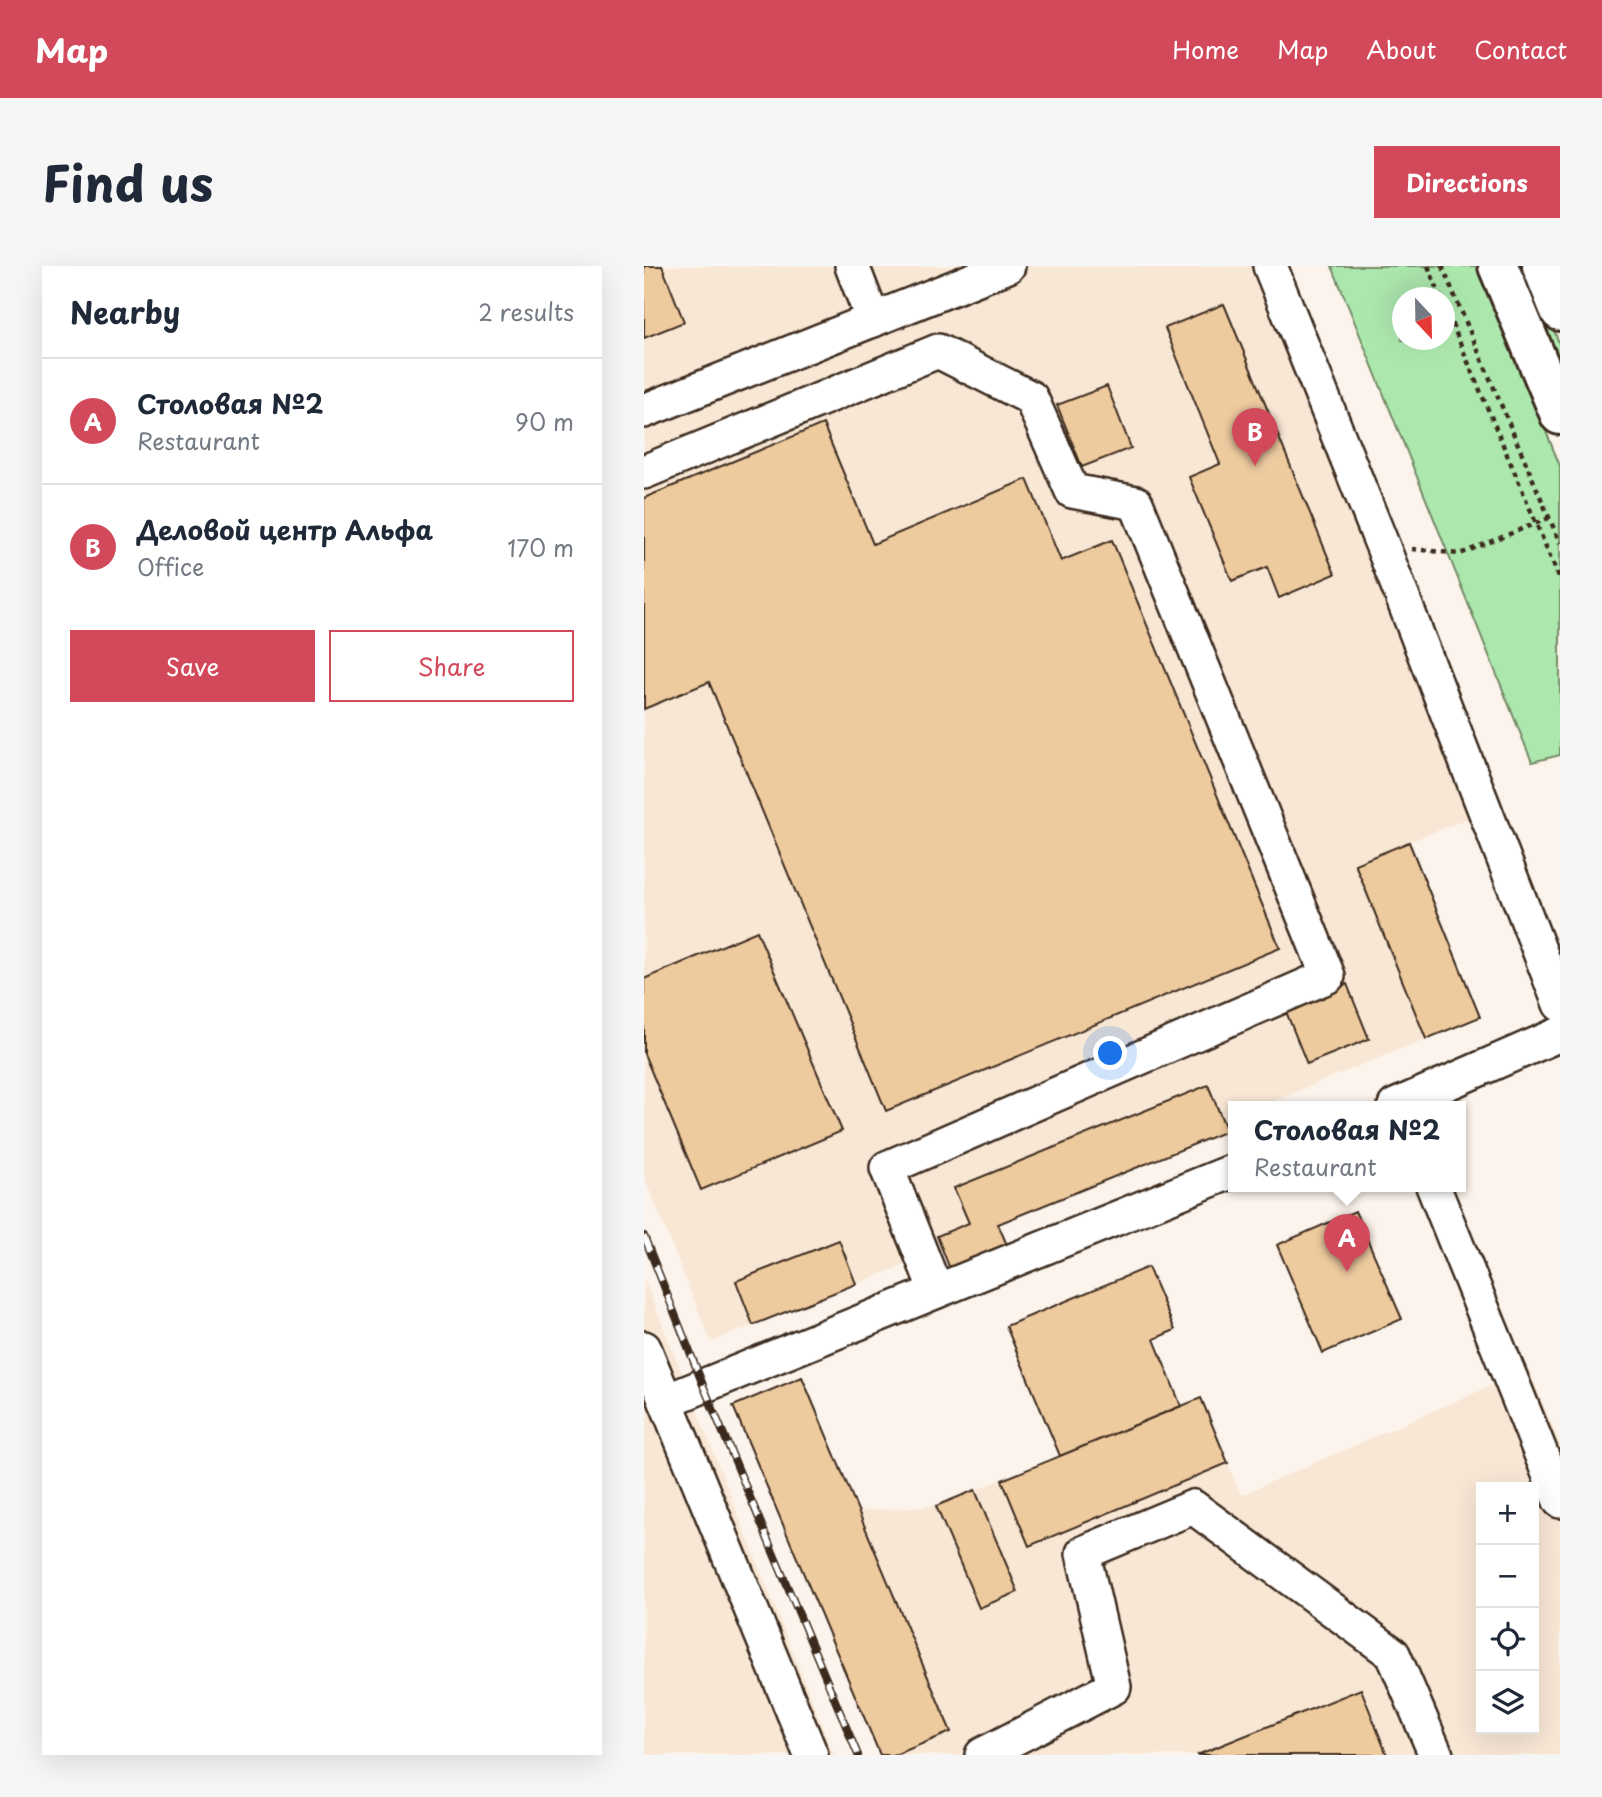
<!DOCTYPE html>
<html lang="en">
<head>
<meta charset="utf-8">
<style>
  body { margin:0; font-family:"Playpen Sans",sans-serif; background:#f6f6f7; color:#1f2937 }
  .controls { position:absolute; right:21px; bottom:21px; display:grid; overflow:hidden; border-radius:0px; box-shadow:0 7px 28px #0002 }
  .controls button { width:63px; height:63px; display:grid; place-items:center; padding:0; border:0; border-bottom:2px solid #e0e1e3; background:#fff; color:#1f2937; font:35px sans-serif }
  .compass { position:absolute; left:748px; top:21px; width:63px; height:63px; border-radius:50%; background:#fff; box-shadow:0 7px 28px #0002; rotate:158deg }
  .you { position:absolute; left:467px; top:788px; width:24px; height:24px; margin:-18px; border:5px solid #fff; border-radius:50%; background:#1a73e8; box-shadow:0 0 0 10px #1a73e833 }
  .badge { display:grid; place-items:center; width:46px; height:46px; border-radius:50%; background:#d1495b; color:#fff; font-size:23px; font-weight:700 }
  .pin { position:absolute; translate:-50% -58px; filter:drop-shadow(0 2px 4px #0008) }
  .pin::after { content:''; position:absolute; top:37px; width:24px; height:21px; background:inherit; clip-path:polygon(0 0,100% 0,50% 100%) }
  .popup { position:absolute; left:584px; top:835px; width:238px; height:91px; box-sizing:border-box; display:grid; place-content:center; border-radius:0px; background:#fff; filter:drop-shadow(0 2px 5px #0005); font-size:23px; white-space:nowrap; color:#747a83 }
  .popup b { font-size:26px; color:#1f2937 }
  .popup::after { content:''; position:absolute; left:50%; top:100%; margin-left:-14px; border:14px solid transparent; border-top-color:#fff }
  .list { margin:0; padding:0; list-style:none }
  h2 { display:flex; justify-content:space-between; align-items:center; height:91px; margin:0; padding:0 28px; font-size:30px }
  h2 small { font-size:23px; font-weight:400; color:#747a83 }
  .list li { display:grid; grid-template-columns:46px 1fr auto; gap:21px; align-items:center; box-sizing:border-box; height:126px; padding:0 28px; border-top:2px solid #e0e1e3 }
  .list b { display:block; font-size:26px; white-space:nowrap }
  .list p { margin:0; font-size:23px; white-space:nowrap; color:#747a83 }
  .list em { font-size:23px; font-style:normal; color:#747a83 }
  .actions { display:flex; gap:14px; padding:21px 28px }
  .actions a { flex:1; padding:16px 0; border:2px solid #d1495b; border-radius:0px; text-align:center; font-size:24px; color:#d1495b }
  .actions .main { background:#d1495b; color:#fff }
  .icon { flex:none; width:38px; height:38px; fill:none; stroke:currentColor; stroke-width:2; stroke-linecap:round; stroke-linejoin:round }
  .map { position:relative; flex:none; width:916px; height:1489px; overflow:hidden; border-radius:0px }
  header { display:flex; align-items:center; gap:42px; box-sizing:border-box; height:98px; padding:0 35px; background:#d1495b; color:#fff }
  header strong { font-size:33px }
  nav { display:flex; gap:38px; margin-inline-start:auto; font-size:24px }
  .intro { display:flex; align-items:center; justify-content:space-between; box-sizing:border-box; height:168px; padding:0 42px }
  h1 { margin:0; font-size:49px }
  .button { padding:18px 32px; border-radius:0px; background:#d1495b; color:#fff; font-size:24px; font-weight:700 }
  main { display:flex; gap:42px; padding:0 42px }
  aside { flex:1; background:#fff; border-radius:0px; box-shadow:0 7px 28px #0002 }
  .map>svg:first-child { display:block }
  .built { fill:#f8e7d5; fill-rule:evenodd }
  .green { fill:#ace8ae; stroke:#748966; stroke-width:2; fill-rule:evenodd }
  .building { fill:#eeca9f; stroke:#3b2a1e; stroke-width:2 }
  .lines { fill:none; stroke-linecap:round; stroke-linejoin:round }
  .minor-casing { stroke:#3b2a1e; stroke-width:38 }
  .major-casing { stroke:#3b2a1e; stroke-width:44 }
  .path { stroke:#3b2a1e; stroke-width:4.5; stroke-dasharray:5 5; stroke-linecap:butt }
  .minor { stroke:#fff; stroke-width:33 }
  .major { stroke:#fff; stroke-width:38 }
  .rail-casing { stroke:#3b2a1e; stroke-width:8 }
  .rail { stroke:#fff; stroke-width:5; stroke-dasharray:16; stroke-linecap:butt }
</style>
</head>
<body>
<header>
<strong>Map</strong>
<nav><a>Home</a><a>Map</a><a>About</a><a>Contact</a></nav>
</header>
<div class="intro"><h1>Find us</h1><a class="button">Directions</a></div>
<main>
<aside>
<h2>Nearby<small>2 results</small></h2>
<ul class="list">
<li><span class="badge">A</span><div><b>Столовая №2</b><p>Restaurant</p></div><em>90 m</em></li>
<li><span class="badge">B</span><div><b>Деловой центр Альфа</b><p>Office</p></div><em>170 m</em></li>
</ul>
<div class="actions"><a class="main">Save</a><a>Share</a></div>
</aside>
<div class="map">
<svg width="916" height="1489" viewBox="0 0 916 1489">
  <rect width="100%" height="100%" fill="#fcf4ec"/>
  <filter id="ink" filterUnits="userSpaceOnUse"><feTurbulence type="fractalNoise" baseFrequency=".0143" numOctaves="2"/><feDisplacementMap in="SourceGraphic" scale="14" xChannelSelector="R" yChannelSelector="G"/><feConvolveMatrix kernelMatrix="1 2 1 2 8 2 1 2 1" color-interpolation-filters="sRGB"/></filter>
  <g filter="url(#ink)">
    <g class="built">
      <path d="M0,0H613L833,549L765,576L836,751L617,840H589V851L579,856L583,865L355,958L363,980L298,984L67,1076L0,911Z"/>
      <path d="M0,1012L190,1489H0Z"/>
      <path d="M885,1103L916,1179V1489H236L89,1140L158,1111L214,1245L292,1240L557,1132L597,1229ZM837,1221H890V1463H837Z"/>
    </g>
    <g class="green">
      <path d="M688,0H835L916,200V489L888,496ZM758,32H800V74H758Z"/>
      <path d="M868,0H883L916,79V116Z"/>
    </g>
    <g class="building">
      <path d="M0,0H18L40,56L0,72Z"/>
      <path d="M580,38L691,308L635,332L623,301L588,315L545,211L576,198L521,62Z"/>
      <path d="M463,120L487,182L438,201L413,139Z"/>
      <path d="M179,158L229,278L383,213L417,295L468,274L636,682L242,845L65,416L0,443V232Z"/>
      <path d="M765,576L836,751L782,773L711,598Z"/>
      <path d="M113,665L198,865L57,924L0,788V713Z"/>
      <path d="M703,718L725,773L663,798L641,743Z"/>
      <path d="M564,819L583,865L354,958L363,979L306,1003L293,970L325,957L310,922Z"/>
      <path d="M711,945L758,1053L679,1087L633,979Z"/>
      <path d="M195,974L212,1018L109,1059L92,1015Z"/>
      <path d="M504,1001L531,1064L510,1073L537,1140L416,1190L362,1060Z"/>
      <path d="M158,1111L307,1466L251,1489H236L89,1140Z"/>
      <path d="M557,1132L584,1197L385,1280L358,1214Z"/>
      <path d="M331,1224L374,1326L335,1342L292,1240Z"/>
      <path d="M717,1423L743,1489H553Z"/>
    </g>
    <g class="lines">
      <g class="minor-casing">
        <g id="minor">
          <path d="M208,0L229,54"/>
          <path d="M626,0L739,281L916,738"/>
          <path d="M0,145L364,0"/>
          <path d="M0,206L294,85L387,132L428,225L492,237L684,710L243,902L292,1025"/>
          <path d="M751,840L916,768"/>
          <path d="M789,920L916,1235"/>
          <path d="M0,1082L167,1489"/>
          <path d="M22,1135L589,905"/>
          <path d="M338,1489L470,1421L439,1287L549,1241L749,1388L792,1489"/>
        </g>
      </g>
      <g class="major-casing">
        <g id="major">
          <path d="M854,0L916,149"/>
          <path d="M898,0L916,45"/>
        </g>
      </g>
      <g class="path">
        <path d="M784,0L797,32"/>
        <path d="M798,0L916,277"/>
        <path d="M800,39L916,314"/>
        <path d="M768,283L816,288L905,252"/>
      </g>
      <use href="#minor" class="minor"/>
      <use href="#major" class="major"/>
      <g class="rail-casing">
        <path id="rail" d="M0,970L59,1119L214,1489"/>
      </g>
      <use href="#rail" class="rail"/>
    </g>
  </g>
</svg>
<div class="controls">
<button>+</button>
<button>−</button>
<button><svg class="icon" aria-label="locate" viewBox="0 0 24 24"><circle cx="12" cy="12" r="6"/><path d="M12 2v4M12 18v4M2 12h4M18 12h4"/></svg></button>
<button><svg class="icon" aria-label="layers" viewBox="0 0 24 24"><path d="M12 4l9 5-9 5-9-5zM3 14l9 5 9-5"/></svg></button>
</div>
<svg class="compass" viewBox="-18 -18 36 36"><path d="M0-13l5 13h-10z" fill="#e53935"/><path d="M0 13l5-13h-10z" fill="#747a83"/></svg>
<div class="you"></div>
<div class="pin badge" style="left:703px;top:1006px">A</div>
<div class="popup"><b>Столовая №2</b>Restaurant</div>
<div class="pin badge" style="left:611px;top:200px">B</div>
</div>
</main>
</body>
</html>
